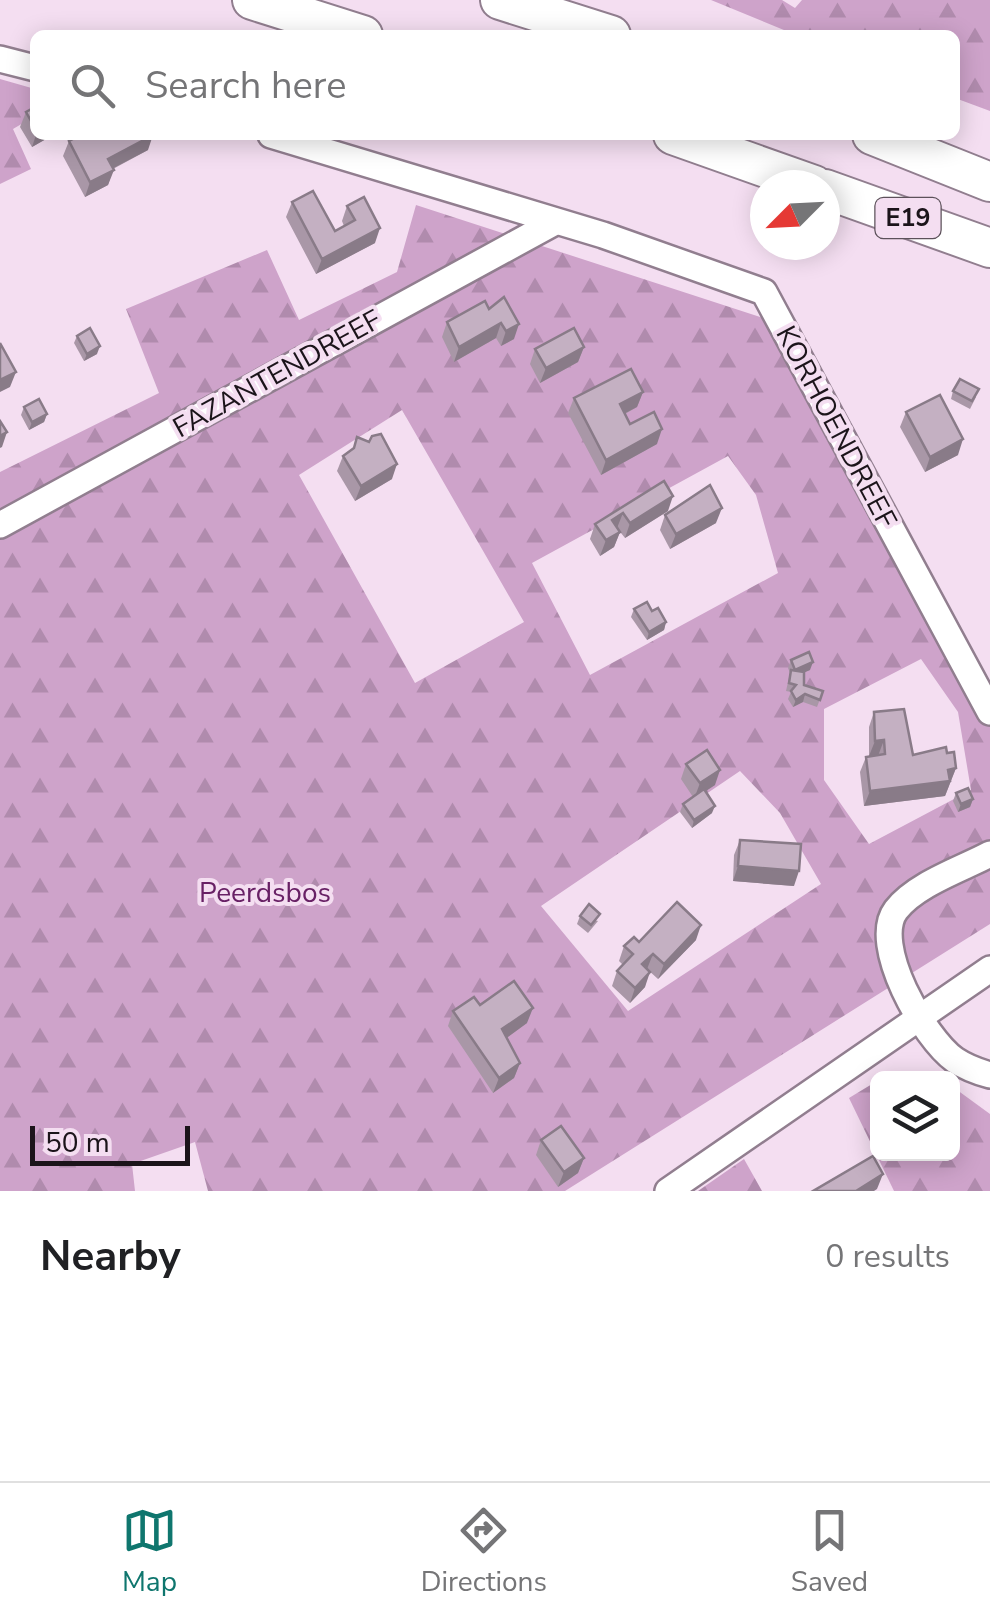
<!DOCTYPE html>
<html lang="en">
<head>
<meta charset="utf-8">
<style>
  body { margin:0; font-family:"Nunito Sans",sans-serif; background:#f6f6f6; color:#202124 }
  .controls { position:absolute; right:30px; bottom:30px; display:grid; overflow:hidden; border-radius:15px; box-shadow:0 5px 25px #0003 }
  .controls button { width:90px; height:90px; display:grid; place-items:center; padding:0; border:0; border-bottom:2px solid #e0e0e0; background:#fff; color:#202124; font:50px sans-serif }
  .compass { position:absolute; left:750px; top:170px; width:90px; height:90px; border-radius:50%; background:#fff; box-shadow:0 5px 25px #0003; rotate:246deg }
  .scale { position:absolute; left:30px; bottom:25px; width:160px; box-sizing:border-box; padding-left:10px; border:5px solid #1b141a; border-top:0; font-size:28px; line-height:35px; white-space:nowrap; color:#1b141a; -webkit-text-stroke:8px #f4def1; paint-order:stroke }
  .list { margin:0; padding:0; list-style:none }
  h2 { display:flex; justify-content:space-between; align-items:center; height:130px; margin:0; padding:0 40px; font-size:42px }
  h2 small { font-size:32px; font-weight:400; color:#757577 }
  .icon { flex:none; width:55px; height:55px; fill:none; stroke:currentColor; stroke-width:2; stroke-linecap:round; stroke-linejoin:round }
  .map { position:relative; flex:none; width:990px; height:1191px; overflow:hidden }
  .search { position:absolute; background:#fff; box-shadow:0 5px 25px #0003; left:30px; right:30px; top:30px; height:110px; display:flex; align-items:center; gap:25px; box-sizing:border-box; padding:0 35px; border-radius:15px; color:#757577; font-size:38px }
  .sheet { height:290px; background:#fff }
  nav { display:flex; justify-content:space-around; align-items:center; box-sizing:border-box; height:140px; border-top:2px solid #e0e0e0; background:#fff; font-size:28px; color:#757577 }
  nav a { display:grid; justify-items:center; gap:5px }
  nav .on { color:#0f766e }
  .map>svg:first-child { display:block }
  .forest { fill:url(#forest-firs); fill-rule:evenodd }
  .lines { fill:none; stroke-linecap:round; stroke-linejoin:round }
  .minor-casing { stroke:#917e8f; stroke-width:30 }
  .highway-casing { stroke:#917e8f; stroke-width:42 }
  .minor { stroke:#fff; stroke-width:25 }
  .highway { stroke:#fff; stroke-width:38 }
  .wall { fill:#a997a7 }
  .shaded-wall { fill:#897b88 }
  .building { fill:#c4b0c2; stroke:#897b88; stroke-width:2.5 }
  .labels { text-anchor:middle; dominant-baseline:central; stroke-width:8; stroke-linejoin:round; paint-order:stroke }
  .shield { fill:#f4def1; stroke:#5c515a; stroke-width:2.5 }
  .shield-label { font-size:25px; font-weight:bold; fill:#1b141a }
  .street-label { font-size:28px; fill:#1b141a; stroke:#f4def1 }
  .park-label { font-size:28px; fill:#682065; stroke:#f4def1 }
</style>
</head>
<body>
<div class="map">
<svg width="990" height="1191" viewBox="0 0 990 1191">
  <defs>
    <pattern id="forest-firs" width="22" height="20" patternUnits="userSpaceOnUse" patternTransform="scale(2.5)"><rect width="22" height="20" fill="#cea3ca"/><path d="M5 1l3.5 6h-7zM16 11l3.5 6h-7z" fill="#b08bad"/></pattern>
  </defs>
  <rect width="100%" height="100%" fill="#f4def1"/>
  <g class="forest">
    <path d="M711,0H782L795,8L802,0H990V111L955,98V35H796Z"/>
    <path d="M0,79L35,89V116L13,129L31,169L0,184Z"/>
    <path d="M416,205L785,325L990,703V924L565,1191H208L195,1142L132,1164L135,1191H0V472L159,393L126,309L267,250L299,320L397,272ZM402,410L524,622L415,683L299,475ZM728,456L756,495L778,573L590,675L532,563ZM921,659L958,712L971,790L869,844L824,780V709ZM740,771L780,813L821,884L628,1011L541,906Z"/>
    <path d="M877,1081L878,1154H952L953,1087L990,1114V1191H894L849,1098Z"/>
    <path d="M744,1159L762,1191H698Z"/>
  </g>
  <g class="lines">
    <g class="minor-casing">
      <g id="minor">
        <path d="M0,59L35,68"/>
        <path d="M271,135L603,235L764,292L990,712"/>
        <path d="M0,525L555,222"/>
        <path d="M990,854C962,869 916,884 896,910C870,944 924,1038 955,1060C964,1066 979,1072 990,1075"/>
        <path d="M668,1191L990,969"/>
      </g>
    </g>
    <g class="highway-casing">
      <g id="highway">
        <path d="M252,0L363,35"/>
        <path d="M500,0L611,35"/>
        <path d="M673,135L814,185"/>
        <path d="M872,135L990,182"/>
        <path d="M825,189L990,248"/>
      </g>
    </g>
    <use href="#minor" class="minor"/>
    <use href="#highway" class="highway"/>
  </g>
  <g class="wall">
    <path d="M35,107V135H53L32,147L20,127L26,112Z"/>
    <path d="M69,141L148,150L113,169L108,185L85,197L63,156Z"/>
    <path d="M292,202L335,231L344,226L342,221L347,206L375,243L316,274L286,217Z"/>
    <path d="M489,309L514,339L501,346L496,338L454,362L442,337L447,322Z"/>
    <path d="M77,336L97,354L84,361L74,343Z"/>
    <path d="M584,347L578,362L540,383L530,364L535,349Z"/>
    <path d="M953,391L976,397L970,409L951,399Z"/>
    <path d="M643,392L637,407L625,414L630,424L657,444L601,475L568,413L574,398Z"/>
    <path d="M24,407L47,414L44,422L29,430L21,415Z"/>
    <path d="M906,412L958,455L925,472L900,427Z"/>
    <path d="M369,442L392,479L355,501L337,471L343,456Z"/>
    <path d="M664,481L668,511L625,538L617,528L620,532L614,547L600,556L590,539L595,524Z"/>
    <path d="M665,515L716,523L670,549L660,530Z"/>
    <path d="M634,609L652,611L666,622L664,630L647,640L631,617Z"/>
    <path d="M791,660L810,670L804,672V685L823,691L817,707L803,702L793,707L788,699L791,692L786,691L790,673L788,668Z"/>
    <path d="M874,712L913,755L947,753L956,768L945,796L864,806L860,772L866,757L869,756V727Z"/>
    <path d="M686,764L715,785L705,791L712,813L692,828L680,812L683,804L693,797L681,779Z"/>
    <path d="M956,793L973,799L970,807L958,812L953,801Z"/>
    <path d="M740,840L794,886L733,881L734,855Z"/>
    <path d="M580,916L598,921L588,933L577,924Z"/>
    <path d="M696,940L658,979L647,969L645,987L630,1003L612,986L617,971L623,965L619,961L624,946L639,942Z"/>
    <path d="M480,1005L527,1023L506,1038L520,1063L514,1078L493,1093L448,1026L453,1011Z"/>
    <path d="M541,1140L584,1158L578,1173L558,1187L536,1155Z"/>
  </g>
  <g class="shaded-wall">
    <path d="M36,135H53L32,147Z"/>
    <path d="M153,135L148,150L102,174L108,159Z"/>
    <path d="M114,170L108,185L85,197L90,182Z"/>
    <path d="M380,228L375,243L316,274L322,259Z"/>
    <path d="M501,323L496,338L454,362L459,347Z"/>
    <path d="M519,324L514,339L501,346L506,331Z"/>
    <path d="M100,346L97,354L84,361L87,354Z"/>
    <path d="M584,347L578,362L540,383L546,368Z"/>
    <path d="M16,372L10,387L0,392V380Z"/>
    <path d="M643,392L637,407L614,419L620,404Z"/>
    <path d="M47,414L44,422L29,430L32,422Z"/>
    <path d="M662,429L657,444L601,475L606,460Z"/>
    <path d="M7,432L2,447L0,448V436Z"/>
    <path d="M963,439L958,455L925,472L930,457Z"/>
    <path d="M397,464L392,479L355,501L361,486Z"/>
    <path d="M673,496L668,511L625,538L630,523Z"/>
    <path d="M722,508L716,523L670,549L676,534Z"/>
    <path d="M623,513L617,528L612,520Z"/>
    <path d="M620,532L614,547L600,556L606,540Z"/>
    <path d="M666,622L664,630L647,640L649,632Z"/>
    <path d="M813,662L810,670L792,678L795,670Z"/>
    <path d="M805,694L803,702L793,707L796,700Z"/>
    <path d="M884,740L878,756H869L875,741Z"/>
    <path d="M956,768L945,796L864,806L870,791Z"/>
    <path d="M720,770L715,785L694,799L700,783Z"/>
    <path d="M973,799L970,807L958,812L961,804Z"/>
    <path d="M715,806L712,813L692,828L694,820Z"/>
    <path d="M738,866L799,871L794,886L733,881Z"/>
    <path d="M701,925L696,940L658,979L664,964Z"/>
    <path d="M653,954L647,969L642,964Z"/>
    <path d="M650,972L645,987L630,1003L635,988Z"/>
    <path d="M533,1008L527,1023L497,1045L502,1029Z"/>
    <path d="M520,1063L514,1078L493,1093L499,1078Z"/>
    <path d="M584,1158L578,1173L558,1187L564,1172Z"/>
    <path d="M883,1174L877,1189L874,1191H856Z"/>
  </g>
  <g class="building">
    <path d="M35,107V128L26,112Z"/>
    <path d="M81,135H153L108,159L114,170L90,182L69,141Z"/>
    <path d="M313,191L335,231L355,220L347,206L364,197L380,228L322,259L292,202Z"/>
    <path d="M504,297L519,324L506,331L501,323L459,347L447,322L485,301L489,309Z"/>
    <path d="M90,328L100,346L87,354L77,336Z"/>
    <path d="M574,328L584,347L546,368L535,349Z"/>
    <path d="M0,343L16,372L0,380Z"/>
    <path d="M631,369L643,392L620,404L630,424L654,412L662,429L606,460L574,398Z"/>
    <path d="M960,379L979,389L972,401L953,391Z"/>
    <path d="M940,395L963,439L930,457L906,412Z"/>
    <path d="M39,399L47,414L32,422L24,407Z"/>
    <path d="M0,421L7,432L0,436Z"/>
    <path d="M381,434L397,464L361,486L343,456L354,448L357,437L369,442L372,436Z"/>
    <path d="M664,481L673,496L630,523L623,513L612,520L620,532L606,540L595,524Z"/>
    <path d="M710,485L722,508L676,534L665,515Z"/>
    <path d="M647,602L652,611L658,608L666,622L649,632L634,609Z"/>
    <path d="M809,652L813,662L795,670L791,660Z"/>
    <path d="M791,670L804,672V685L823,691L820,700L805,694L796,700L791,691L796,685L789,683Z"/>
    <path d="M904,709L913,755L946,747L947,753L954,752L956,768L948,770L950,781L870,791L866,757L885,754L884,740L875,741L874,712Z"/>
    <path d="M707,750L720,770L700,783L686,764Z"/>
    <path d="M968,788L973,799L961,804L956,793Z"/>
    <path d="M704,789L715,806L694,820L683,804Z"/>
    <path d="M740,840L801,844L799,871L738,866Z"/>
    <path d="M677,902L701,925L664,964L653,954L642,964L650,972L635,988L617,971L633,954L624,946L634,937L639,942Z"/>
    <path d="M589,904L600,914L591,925L580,916Z"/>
    <path d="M514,981L533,1008L502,1029L520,1063L499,1078L453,1011L474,997L480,1005Z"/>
    <path d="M561,1126L584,1158L564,1172L541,1140Z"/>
    <path d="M873,1156L883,1174L856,1191H813Z"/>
  </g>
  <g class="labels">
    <rect class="shield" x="875.5" y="198" width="65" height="40" rx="8"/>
    <g class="shield-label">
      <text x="908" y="218">E19</text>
    </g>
    <g class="street-label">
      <text transform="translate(277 374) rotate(-29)">FAZANTENDREEF</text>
      <text transform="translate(836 427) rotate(62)">KORHOENDREEF</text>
    </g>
    <g class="park-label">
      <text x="265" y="893">Peerdsbos</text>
    </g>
  </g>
</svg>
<div class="controls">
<button><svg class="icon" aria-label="layers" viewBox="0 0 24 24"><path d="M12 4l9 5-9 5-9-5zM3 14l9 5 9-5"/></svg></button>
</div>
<svg class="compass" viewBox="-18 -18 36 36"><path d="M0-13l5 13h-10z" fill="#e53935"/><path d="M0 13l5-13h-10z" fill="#757577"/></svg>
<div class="scale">50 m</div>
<div class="search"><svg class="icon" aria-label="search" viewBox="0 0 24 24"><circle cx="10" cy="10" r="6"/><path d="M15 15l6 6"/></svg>Search here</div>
</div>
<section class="sheet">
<h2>Nearby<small>0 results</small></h2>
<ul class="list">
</ul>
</section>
<nav>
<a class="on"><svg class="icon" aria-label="map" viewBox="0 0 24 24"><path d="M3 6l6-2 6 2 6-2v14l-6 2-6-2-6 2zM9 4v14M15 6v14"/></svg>Map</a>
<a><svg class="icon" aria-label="directions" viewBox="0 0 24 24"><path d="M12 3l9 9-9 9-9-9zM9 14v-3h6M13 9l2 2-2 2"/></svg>Directions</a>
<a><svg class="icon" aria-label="saved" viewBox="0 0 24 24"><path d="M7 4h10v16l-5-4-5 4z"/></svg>Saved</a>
</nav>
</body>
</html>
